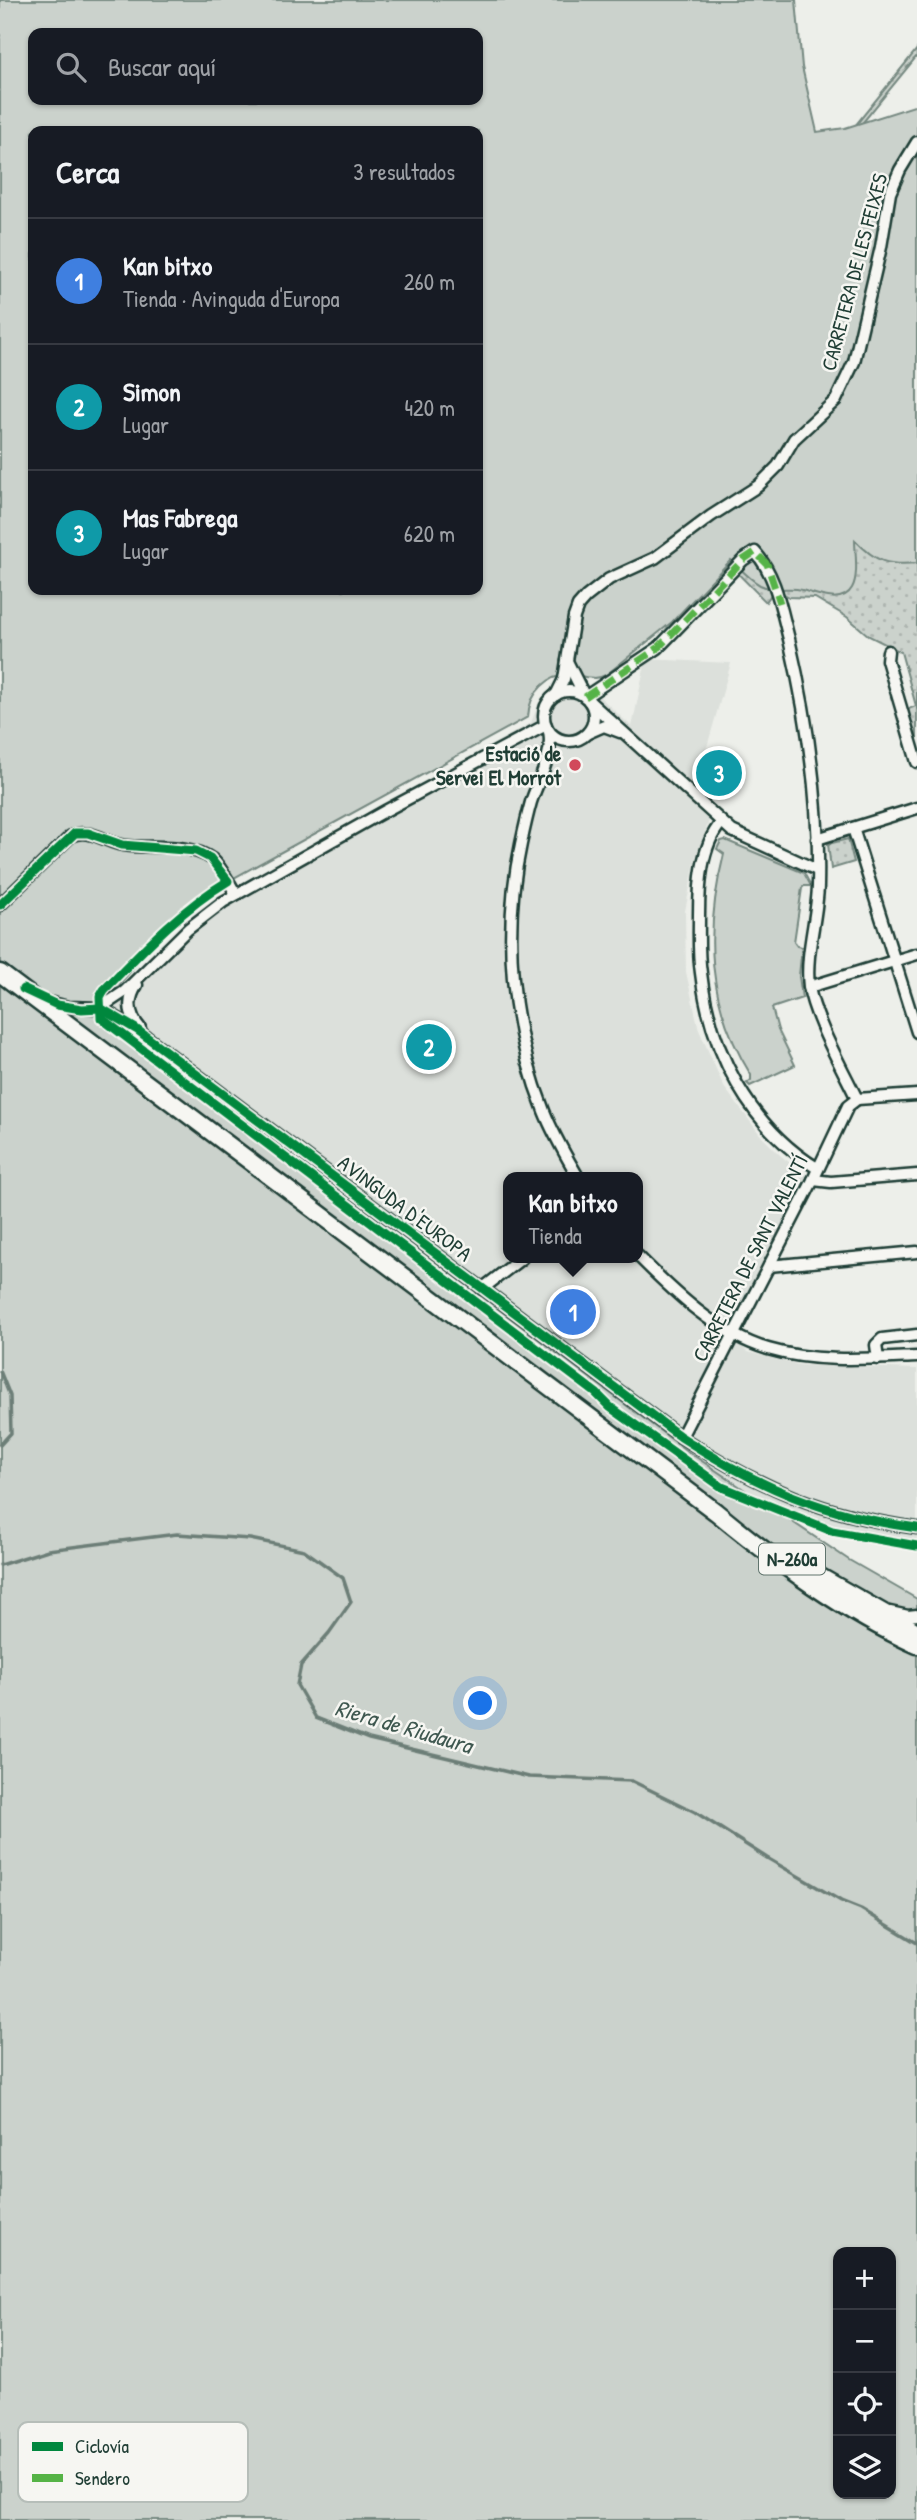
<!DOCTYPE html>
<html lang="es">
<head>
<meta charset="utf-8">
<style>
  body { margin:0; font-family:"Patrick Hand",sans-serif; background:#242831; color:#f1f3f6 }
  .controls { position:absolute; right:21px; bottom:21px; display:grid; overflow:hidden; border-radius:14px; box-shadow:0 2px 5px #0004 }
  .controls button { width:63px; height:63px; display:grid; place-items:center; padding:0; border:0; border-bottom:2px solid #363941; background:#171b24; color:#f1f3f6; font:35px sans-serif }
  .you { position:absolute; left:481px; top:1704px; width:24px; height:24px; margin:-18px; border:5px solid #fff; border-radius:50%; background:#1a73e8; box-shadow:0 0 0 10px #1a73e833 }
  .badge { display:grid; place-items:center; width:46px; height:46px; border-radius:50%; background:#d1495b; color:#fff; font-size:23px; font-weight:700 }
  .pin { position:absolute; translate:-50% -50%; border:4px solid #fff; box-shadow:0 2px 7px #0006 }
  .popup { position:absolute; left:503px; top:1172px; width:140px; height:91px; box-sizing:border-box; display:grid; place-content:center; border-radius:14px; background:#171b24; filter:drop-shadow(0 2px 5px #0005); font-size:23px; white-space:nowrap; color:#9ea1a6 }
  .popup b { font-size:26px; color:#f1f3f6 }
  .popup::after { content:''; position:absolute; left:50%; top:100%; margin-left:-14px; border:14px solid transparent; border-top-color:#171b24 }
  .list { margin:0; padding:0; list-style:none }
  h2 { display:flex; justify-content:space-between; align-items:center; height:91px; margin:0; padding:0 28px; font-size:30px }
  h2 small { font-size:23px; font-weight:400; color:#9ea1a6 }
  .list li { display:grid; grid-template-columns:46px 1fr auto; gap:21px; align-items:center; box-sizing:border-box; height:126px; padding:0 28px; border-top:2px solid #363941 }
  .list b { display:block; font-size:26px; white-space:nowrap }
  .list p { margin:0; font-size:23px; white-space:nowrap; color:#9ea1a6 }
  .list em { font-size:23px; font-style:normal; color:#9ea1a6 }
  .icon { flex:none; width:38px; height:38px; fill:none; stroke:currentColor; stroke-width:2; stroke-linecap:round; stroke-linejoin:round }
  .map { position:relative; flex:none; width:917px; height:2520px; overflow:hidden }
  .search { position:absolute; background:#171b24; box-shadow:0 2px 5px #0004; left:28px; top:28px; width:455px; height:77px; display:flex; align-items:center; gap:18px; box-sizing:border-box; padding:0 24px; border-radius:14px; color:#9ea1a6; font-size:26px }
  .panel { position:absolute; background:#171b24; box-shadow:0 2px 5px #0004; left:28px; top:126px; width:455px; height:469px; border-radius:14px }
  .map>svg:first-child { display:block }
  .built { fill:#dce0db; fill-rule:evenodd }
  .grass { fill:url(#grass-dots); stroke:#758880; stroke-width:2 }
  .park { fill:#cbd2cc; stroke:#758880; stroke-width:2; fill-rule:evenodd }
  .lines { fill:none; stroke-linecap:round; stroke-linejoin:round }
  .stream { stroke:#6c7e77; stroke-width:3.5 }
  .street-casing { stroke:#1f3d34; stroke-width:15 }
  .primary-casing { stroke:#1f3d34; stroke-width:21 }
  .street { stroke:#f6f6f2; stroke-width:10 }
  .primary { stroke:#f6f6f2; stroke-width:16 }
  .quiet { stroke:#55b346; stroke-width:7; stroke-dasharray:14 7; stroke-linecap:butt }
  .cycleway-casing { stroke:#f6f6f2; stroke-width:13 }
  .cycleway { stroke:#00873e; stroke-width:9 }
  .poi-dot { fill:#d1495b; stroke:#f6f6f2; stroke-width:2.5 }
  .labels { text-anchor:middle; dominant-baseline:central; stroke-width:5; stroke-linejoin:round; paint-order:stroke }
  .shield { fill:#f6f6f2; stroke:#60746d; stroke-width:2 }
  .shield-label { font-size:19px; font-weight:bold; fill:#1f3d34 }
  .street-label { font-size:21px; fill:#1f3d34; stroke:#f6f6f2 }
  .poi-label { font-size:21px; font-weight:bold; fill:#1f3d34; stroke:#f6f6f2; text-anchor:end }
  .water-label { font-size:23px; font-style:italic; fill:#3f5850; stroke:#f6f6f2 }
  .key { fill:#f6f6f2; stroke:#b6beb9; stroke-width:2 }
  .key-label { font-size:19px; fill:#1f3d34 }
</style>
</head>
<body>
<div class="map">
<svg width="917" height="2520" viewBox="0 0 917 2520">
  <defs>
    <pattern id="grass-dots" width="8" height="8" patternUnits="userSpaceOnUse" patternTransform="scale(1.75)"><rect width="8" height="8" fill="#cbd2cc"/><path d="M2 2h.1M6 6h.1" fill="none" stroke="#aeb5b0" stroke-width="1.8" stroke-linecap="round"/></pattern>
  </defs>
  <rect width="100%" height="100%" fill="#edefea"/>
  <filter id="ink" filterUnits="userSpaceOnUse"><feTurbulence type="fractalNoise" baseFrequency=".0143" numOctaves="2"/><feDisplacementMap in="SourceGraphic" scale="14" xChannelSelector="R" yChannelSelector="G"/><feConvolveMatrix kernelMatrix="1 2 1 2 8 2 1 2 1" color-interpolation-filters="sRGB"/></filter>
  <g filter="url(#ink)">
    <path class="built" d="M646,659L731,663L691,803L709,821L696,857L685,911L686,972L699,1030L724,1087L762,1137L781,1156L813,1180L735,1339L747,1352L800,1365L917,1369V1544L871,1537L803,1518L753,1496L614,1407L620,1398L272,1135L106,1016L105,1000L144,966L183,926L203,911L290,857L531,723L539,702L560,679L580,678L632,727ZM508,1177H638V1258H508Z"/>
    <g class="grass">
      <path d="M917,49V56L855,132L838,147Z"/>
      <path d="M758,489L917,556V744L906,710L916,706L901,652L869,636L847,617L815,598L789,597L778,591L772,593L766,602L702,537Z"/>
      <path d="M848,839L854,862L831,869L828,844Z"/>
    </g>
    <g class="park">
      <path d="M0,0H796L802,67L817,132L845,128L917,105V563C887,566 876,562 855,540C855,553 859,576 852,588C842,606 816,594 802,590C788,586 776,593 760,585C749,579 740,568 731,560L672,622L606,675C595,681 585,676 573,675C548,673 529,693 528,717L230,880L164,931L100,1008L687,1451L849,1560L917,1599V2520H0ZM33,33H478V100H33ZM33,131H478V590H33ZM838,2252H891V2494H838Z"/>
      <path d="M725,840L804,873L811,886H804L802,888L794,942L797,946L802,947L799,976L802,998L772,1008L778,1030L795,1065L750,1086L747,1083L751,1080V1075C707,1004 704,933 724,854L717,849L721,841Z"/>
    </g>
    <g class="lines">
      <g class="stream">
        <path d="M0,1371L10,1396L11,1433L0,1445"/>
        <path d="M0,1565L48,1550L177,1534L250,1539L304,1550L343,1578L351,1602L329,1633L301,1665L297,1685L316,1718L369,1739L529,1777L632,1781L695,1812L767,1858L841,1901L861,1909L917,1943"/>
      </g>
      <g class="street-casing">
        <g id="street">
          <path d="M888,651L887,660L917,762"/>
          <path d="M567,661L585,697L658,648L743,560L755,552C776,575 781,609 789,639C808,720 820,804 818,886C817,919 805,954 809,987C814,1018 843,1070 857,1099"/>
          <circle cx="569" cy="716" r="25"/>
          <path d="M556,695L564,679L574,617L578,606L586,597L609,579L655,558L711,516L758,486L778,466L794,439L836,400L854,362L881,247L890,193L900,170L917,142"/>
          <path d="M589,701L732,831L817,870"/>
          <path d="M549,731C554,755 538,780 531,802C527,816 524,830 521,844C502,931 511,1028 544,1111C553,1134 566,1156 578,1177"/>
          <path d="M588,733L604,726L620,732"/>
          <path d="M721,823C701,846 699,885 699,915C699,934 698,954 701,973C710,1051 750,1127 817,1168"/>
          <path d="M853,828L917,1032"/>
          <path d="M817,839L917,808"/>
          <path d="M0,905L71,836C87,827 106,842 122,845C150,850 187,841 212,859C222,867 229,883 236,894"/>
          <path d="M137,985C127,1000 128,1014 140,1028"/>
          <path d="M809,987L917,954"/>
          <path d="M45,1001L68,1007L100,1008L136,1029L681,1437C758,1487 826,1516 917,1528"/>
          <path d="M100,1008L124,992L188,929L223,902L385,811L546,725"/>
          <path d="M857,1099L917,1095"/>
          <path d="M813,1180L831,1182L917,1175"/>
          <path d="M638,1256C674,1292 717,1334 768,1349C815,1363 868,1359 917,1357"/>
          <path d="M769,1266L917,1252"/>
          <path d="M482,1289L522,1258"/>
          <path d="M878,1359L876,1345L882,1339L917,1335"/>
          <path d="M681,1437L813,1180L848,1106L857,1099"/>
          <path d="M890,1612L908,1616L917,1615"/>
        </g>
      </g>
      <g class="primary-casing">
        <g id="primary">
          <path d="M0,973L716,1512C778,1563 844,1612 917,1645"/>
          <path d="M810,1571L917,1632"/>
        </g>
      </g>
      <use href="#street" class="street"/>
      <use href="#primary" class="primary"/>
      <path class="quiet" d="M585,697L658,648L743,560L755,552L767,564L780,603"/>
      <g class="cycleway-casing">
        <g id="cycleway">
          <path d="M0,905L75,833H88L122,845L196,851L210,858L228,881C180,910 143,950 104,990L100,997L101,1018L596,1393L610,1407L722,1487L832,1531L917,1546"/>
          <path d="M23,989L57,1005L82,1009L100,1008L136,1029L681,1437C758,1487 826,1516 917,1528"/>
        </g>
      </g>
      <use href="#cycleway" class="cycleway"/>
    </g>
  </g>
  <circle class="poi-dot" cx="575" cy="765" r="7"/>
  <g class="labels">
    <rect class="shield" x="759" y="1543.5" width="66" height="31" rx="5"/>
    <g class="shield-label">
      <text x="792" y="1559">N-260a</text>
    </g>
    <g class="street-label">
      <text transform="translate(854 272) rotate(-75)">CARRETERA DE LES FEIXES</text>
      <text transform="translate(405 1208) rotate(37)">AVINGUDA D'EUROPA</text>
      <text transform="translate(750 1258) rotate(-63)">CARRETERA DE SANT VALENTÍ</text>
    </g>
    <g class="poi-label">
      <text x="561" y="753">Estació de<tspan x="561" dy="24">Servei El Morrot</tspan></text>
    </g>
    <g class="water-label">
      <text transform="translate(404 1726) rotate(16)">Riera de Riudaura</text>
    </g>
  </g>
  <rect x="18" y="2422" width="230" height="80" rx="10" class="key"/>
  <rect x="32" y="2442" width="31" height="9" fill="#00873e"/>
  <rect x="32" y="2474" width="31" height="8" fill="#55b346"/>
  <g class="key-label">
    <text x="75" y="2453">Ciclovía</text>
    <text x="75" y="2485">Sendero</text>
  </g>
</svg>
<div class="controls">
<button>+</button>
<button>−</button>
<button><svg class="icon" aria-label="locate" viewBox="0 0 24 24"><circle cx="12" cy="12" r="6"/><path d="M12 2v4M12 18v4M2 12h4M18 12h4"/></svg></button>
<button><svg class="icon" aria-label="layers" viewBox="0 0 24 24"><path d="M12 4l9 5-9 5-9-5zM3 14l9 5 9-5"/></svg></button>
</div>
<div class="you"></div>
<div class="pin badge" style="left:573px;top:1312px;background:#3f7fe0">1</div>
<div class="popup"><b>Kan bitxo</b>Tienda</div>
<div class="pin badge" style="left:429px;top:1047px;background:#0f9aa8">2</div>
<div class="pin badge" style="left:719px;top:773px;background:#0f9aa8">3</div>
<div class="search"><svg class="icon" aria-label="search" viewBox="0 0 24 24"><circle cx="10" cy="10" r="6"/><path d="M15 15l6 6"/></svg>Buscar aquí</div>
<section class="panel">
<h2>Cerca<small>3 resultados</small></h2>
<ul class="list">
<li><span class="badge" style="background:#3f7fe0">1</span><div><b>Kan bitxo</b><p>Tienda · Avinguda d'Europa</p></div><em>260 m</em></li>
<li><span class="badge" style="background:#0f9aa8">2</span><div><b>Simon</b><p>Lugar</p></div><em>420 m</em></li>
<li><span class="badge" style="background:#0f9aa8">3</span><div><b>Mas Fabrega</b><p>Lugar</p></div><em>620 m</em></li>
</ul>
</section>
</div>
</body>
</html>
